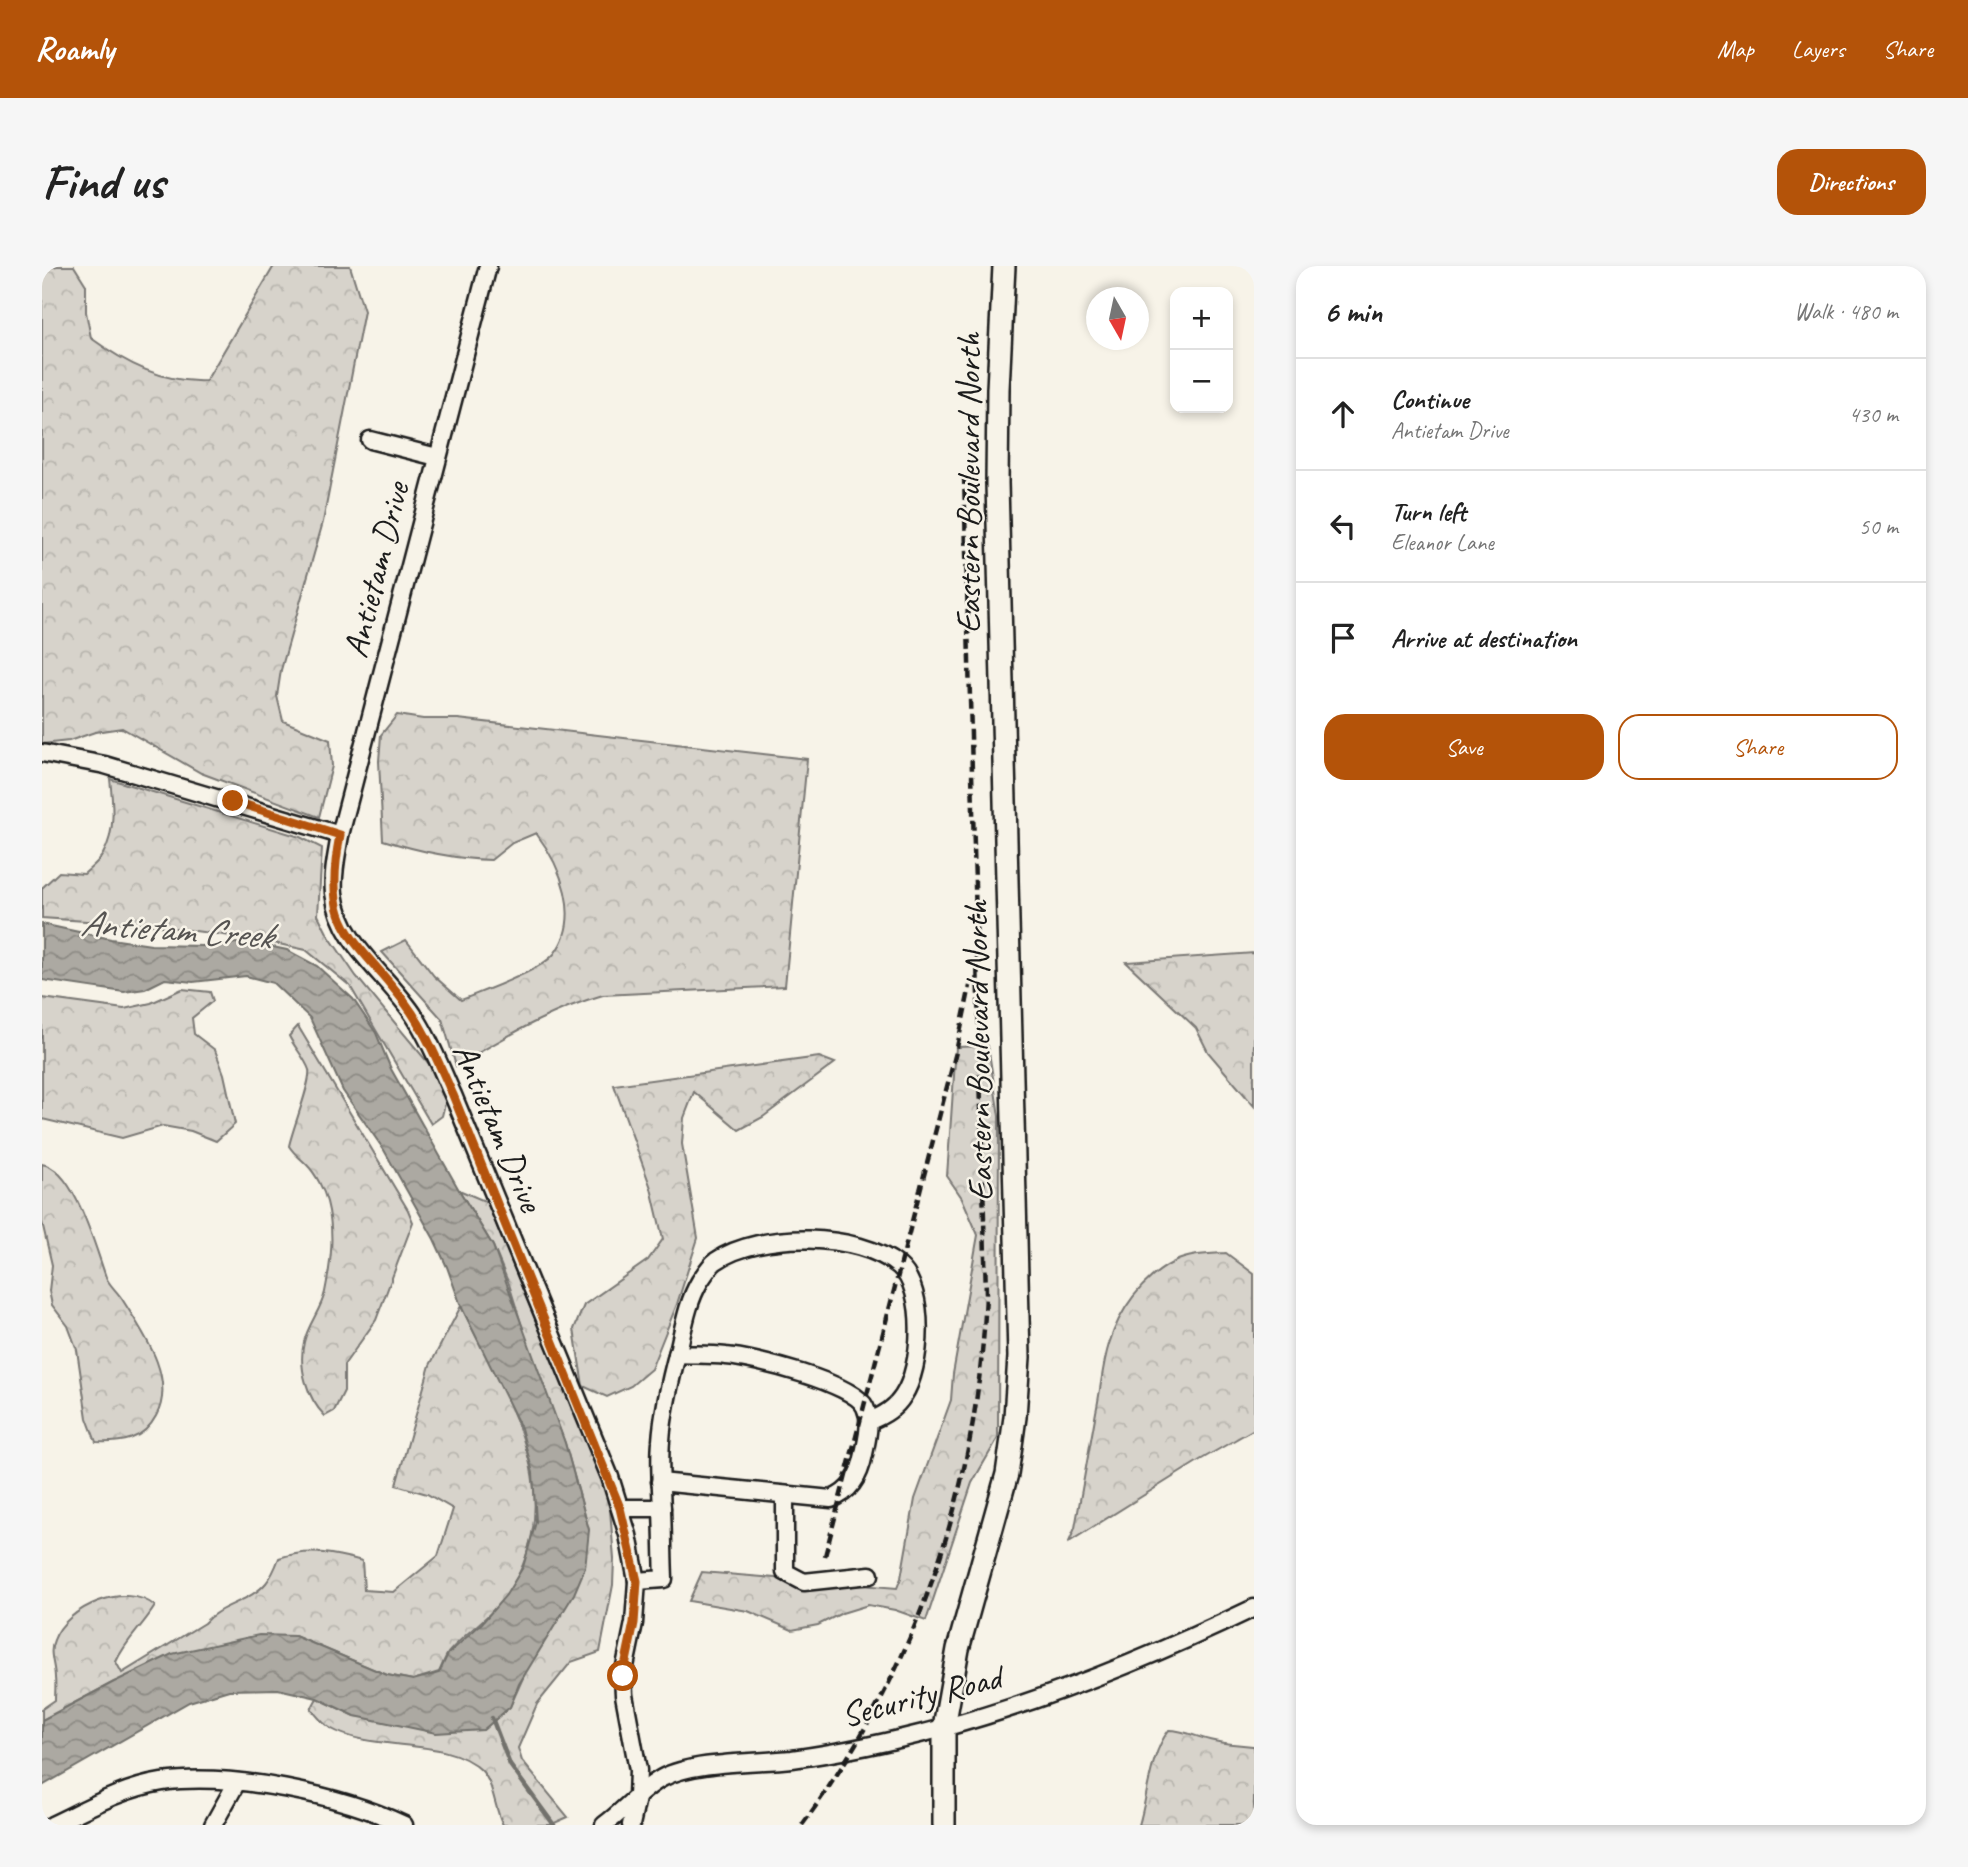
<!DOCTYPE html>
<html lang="en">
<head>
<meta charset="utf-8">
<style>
  body { margin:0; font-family:Caveat,sans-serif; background:#f6f6f6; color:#222 }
  .controls { position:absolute; right:21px; top:21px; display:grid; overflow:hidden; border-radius:14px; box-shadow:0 4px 10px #0003 }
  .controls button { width:63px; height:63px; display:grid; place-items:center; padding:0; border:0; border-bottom:2px solid #e0e0e0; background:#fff; color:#222; font:35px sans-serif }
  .compass { position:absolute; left:1044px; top:21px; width:63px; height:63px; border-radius:50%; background:#fff; box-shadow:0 4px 10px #0003; rotate:171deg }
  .stop { position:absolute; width:21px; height:21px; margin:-16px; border:5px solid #b45309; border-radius:50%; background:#fff }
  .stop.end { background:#b45309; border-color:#fff; box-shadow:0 2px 7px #0008 }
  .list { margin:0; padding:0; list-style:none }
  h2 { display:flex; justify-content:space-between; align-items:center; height:91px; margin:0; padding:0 28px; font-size:30px }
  h2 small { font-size:23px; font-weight:400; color:#767676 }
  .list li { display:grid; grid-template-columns:46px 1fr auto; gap:21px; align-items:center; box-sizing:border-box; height:112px; padding:0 28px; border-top:2px solid #e0e0e0 }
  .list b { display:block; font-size:26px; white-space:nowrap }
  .list p { margin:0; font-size:23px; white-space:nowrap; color:#767676 }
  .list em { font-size:23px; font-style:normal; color:#767676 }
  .actions { display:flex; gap:14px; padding:21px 28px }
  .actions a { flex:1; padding:16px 0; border:2px solid #b45309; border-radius:21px; text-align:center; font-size:24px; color:#b45309 }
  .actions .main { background:#b45309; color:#fff }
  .icon { flex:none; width:38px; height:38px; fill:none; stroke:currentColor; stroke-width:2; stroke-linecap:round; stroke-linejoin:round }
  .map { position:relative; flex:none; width:1212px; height:1559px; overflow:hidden; border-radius:21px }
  header { display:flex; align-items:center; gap:42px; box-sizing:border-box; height:98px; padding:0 35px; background:#b45309; color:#fff }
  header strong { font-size:33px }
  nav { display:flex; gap:38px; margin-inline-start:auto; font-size:24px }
  .intro { display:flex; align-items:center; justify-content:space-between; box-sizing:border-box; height:168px; padding:0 42px }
  h1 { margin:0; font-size:49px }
  .button { padding:18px 32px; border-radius:21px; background:#b45309; color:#fff; font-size:24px; font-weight:700 }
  main { display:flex; gap:42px; padding:0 42px }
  aside { flex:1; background:#fff; border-radius:21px; box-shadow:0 4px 10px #0003 }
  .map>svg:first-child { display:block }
  .forest { fill:url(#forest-crowns); stroke:#7a7874; stroke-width:2 }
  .water { fill:url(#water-waves); stroke:#72716c; stroke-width:2 }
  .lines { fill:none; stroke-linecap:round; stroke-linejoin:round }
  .stream { stroke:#72716c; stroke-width:4.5 }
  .minor-casing { stroke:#1c1c1c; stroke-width:21 }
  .major-casing { stroke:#1c1c1c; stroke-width:26 }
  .minor { stroke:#f7f3e8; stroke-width:16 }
  .major { stroke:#f7f3e8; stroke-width:21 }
  .rail { stroke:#1c1c1c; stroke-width:4.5; stroke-dasharray:10 5; stroke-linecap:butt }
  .route { stroke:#b45309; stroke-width:9 }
  .labels { text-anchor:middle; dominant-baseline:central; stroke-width:5; stroke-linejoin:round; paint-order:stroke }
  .street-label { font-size:35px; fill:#1c1c1c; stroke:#f7f3e8 }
  .water-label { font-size:37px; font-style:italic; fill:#565452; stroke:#f7f3e8 }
</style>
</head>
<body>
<header>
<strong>Roamly</strong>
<nav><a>Map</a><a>Layers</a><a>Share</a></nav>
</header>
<div class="intro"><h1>Find us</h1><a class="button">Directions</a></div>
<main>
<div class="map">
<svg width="1212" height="1559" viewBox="0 0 1212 1559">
  <defs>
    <pattern id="forest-crowns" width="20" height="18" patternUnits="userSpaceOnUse" patternTransform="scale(1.75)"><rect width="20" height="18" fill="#d7d3cb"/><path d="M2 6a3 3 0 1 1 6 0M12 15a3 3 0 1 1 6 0" fill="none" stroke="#b8b5ae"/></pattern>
    <pattern id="water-waves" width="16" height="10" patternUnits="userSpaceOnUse" patternTransform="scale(1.75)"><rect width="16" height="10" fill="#aca9a2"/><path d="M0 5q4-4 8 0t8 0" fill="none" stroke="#8b8983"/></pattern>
  </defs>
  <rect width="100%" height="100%" fill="#f7f3e8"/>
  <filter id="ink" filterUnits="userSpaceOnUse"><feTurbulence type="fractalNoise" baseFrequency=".0143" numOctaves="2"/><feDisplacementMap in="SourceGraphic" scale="14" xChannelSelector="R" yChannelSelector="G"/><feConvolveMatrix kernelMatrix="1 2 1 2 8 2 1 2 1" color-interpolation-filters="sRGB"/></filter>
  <g filter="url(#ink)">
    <g class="forest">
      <path d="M15,0H32L44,19V46L49,72C83,97 121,117 164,115L232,0H308L322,45L281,256L239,404L235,430L241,455L288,474L290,500L277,551L159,507L80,462L53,466L27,475L0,478V3Z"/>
      <path d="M355,449L381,453H416L765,493L743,720L561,729C508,744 462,772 414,800L400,753L340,686L364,674L392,710L419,734C441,725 498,705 512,688C541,651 518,599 494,567L470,577L449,594C412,593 376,585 341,574L337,495L339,469Z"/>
      <path d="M68,513L258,571L280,582L276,649L286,669L314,710L407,822L400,850L389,858L308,720L264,684L223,675L118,660L0,652V622L17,606L42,608C48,602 57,596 61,588C74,565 71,538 68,513Z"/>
      <path d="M1212,687V840L1166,786L1154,762L1084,696Z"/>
      <path d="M140,723L168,726L171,735L150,752L152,768L173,784L182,808L193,858L174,875L149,865L121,860L80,872L0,853V732L82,743L109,737Z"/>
      <path d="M256,760L366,944L371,956L334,1054L302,1099V1125L292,1145L283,1150C265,1132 256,1101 262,1076C266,1058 279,1044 283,1026C289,996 293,967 285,936C282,924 274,908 265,899C258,892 252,888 247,880C250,864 270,815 267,804C263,792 252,781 247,770Z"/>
      <path d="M946,780L957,850L956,1172L930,1217L884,1355L853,1344L826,1339L800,1347L776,1359L750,1364L706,1345L647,1335L660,1306L855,1322L859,1312L873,1233L909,1134L911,1108L936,969L920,932L905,910L914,781Z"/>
      <path d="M777,791L793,797L721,851L697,864L652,826L642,852L640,878L656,972L635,1038L609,1103L589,1120L565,1131L541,1120L532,1063L542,1039L606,994L621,973L609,922L572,819Z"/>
      <path d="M0,898C33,903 54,984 64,1011C67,1019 75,1025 80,1033C100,1065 135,1112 114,1150C101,1175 79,1177 54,1176L45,1152L35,1084L26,1060L10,1039L7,1025L10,999L0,956Z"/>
      <path d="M417,924L445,936L567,1231L572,1293L571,1319L558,1386L529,1396L495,1438L476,1482L480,1495L526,1551L508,1559H461C452,1542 452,1517 439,1504C405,1470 331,1487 288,1462C281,1458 275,1450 269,1443L275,1432L313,1450L441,1464L468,1441L547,1264L523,1177L487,1083L467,1018L451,980Z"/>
      <path d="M1184,987L1212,1008V1163L1158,1194L1027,1276L1033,1262C1040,1223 1047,1185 1054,1146C1059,1123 1060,1100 1067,1078C1077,1045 1100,1012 1132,996C1147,988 1167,988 1184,987Z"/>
      <path d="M419,1040C463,1131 531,1227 466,1327C450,1351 423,1366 406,1387C402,1393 400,1400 397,1406L371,1414L345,1409L253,1370L72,1416L0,1454V1443L13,1434C13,1427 14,1419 13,1412C13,1398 6,1387 12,1374C24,1341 84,1315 113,1340C101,1360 83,1375 74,1396L80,1407L162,1357C179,1338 208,1336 224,1317C230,1310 234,1300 237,1292C266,1282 292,1287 320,1295L322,1324L352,1326L396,1290L411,1243L385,1228L354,1219L388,1099Z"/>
      <path d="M1127,1464C1143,1464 1156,1472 1172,1475C1185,1478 1199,1479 1212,1480V1559H1097C1106,1529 1108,1488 1127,1464Z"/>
    </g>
    <path class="water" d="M0,658L69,673L109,679L162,680L207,676L245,684L275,700L311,733L334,767L349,803L417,924L451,980L523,1177L547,1264L543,1302L532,1328L477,1418L468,1441L441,1464L394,1467L313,1450L275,1432L236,1423L187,1424L147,1436L0,1520V1454L72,1416L130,1388L217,1369L253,1370L345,1409L371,1414L397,1407L406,1388L440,1357L464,1329L481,1301L494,1256L491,1207L479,1162L419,1040L405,1001L392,973L342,884L301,825L268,752L231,717L204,710L151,716L123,713L103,723L82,726L0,714Z"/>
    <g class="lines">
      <path class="stream" d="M450,1452L468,1499L512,1559"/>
      <g class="minor-casing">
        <g id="minor">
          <path d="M446,0L298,569C295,588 290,608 292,627C298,679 347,710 373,751C389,775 399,803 411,829L568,1211L586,1269L595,1315L592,1357L581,1410L582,1429L596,1504L595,1532L589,1559"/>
          <path d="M328,174L395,191"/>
          <path d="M0,487L63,499L298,569"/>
          <path d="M618,1216L789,1233C809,1226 818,1209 822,1188C825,1173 830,1156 823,1141C812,1117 711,1092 684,1090C668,1088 651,1089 635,1088"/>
          <path d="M743,1230V1306L762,1316L828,1309"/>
          <path d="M578,1242H620"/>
          <path d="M595,1315L622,1313C621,1290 621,1267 620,1244C619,1220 617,1198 619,1175C621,1143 629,1111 637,1081C642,1059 646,1035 658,1015C662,1009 668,999 674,995C718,965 816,966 857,1000C885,1024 880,1102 861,1130C853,1143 841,1150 827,1155"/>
          <path d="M10,1559C46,1542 81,1522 120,1516C189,1506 300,1529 362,1559"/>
          <path d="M171,1559L195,1516"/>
          <path d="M562,1559C582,1545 598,1524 620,1512C652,1495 713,1497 750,1493C801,1486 852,1475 901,1462C1008,1433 1112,1390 1212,1342"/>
        </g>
      </g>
      <g class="major-casing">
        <path id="major" d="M902,1559V1461L916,1383L965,1208L973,1151L977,1091L955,217L956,123L962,0"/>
      </g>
      <use href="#minor" class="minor"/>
      <use href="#major" class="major"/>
      <g class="rail">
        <path d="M783,1290L914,786L928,720"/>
        <path d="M760,1559C876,1402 936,1223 944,1028L922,209"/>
      </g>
    </g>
  </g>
  <g class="lines" filter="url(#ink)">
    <path class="route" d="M191,535L298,569C280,664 309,666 361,734C383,763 396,796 411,829L578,1242L595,1315L592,1357L581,1410"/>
  </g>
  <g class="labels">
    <g class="street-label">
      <text transform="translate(926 217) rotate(-90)">Eastern Boulevard North</text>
      <text transform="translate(334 304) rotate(-76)">Antietam Drive</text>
      <text transform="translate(936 785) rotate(-91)">Eastern Boulevard North</text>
      <text transform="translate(456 861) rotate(67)">Antietam Drive</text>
      <text transform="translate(879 1430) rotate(-14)">Security Road</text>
    </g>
    <g class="water-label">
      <text transform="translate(134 663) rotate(4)">Antietam Creek</text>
    </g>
  </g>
</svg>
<div class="controls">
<button>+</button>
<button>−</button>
</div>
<svg class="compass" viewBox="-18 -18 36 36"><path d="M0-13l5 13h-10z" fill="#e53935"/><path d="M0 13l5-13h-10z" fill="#767676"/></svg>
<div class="stop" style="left:581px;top:1410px"></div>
<div class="stop end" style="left:191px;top:535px"></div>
</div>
<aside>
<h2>6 min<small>Walk · 480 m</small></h2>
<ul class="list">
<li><svg class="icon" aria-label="ahead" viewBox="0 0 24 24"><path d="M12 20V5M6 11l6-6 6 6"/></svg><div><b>Continue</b><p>Antietam Drive</p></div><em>430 m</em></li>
<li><svg class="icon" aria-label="left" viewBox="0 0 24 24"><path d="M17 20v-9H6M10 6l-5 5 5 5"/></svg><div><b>Turn left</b><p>Eleanor Lane</p></div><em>50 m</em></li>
<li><svg class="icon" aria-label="arrive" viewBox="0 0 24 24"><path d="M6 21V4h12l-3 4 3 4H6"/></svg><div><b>Arrive at destination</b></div></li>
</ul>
<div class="actions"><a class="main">Save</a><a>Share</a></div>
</aside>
</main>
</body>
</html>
